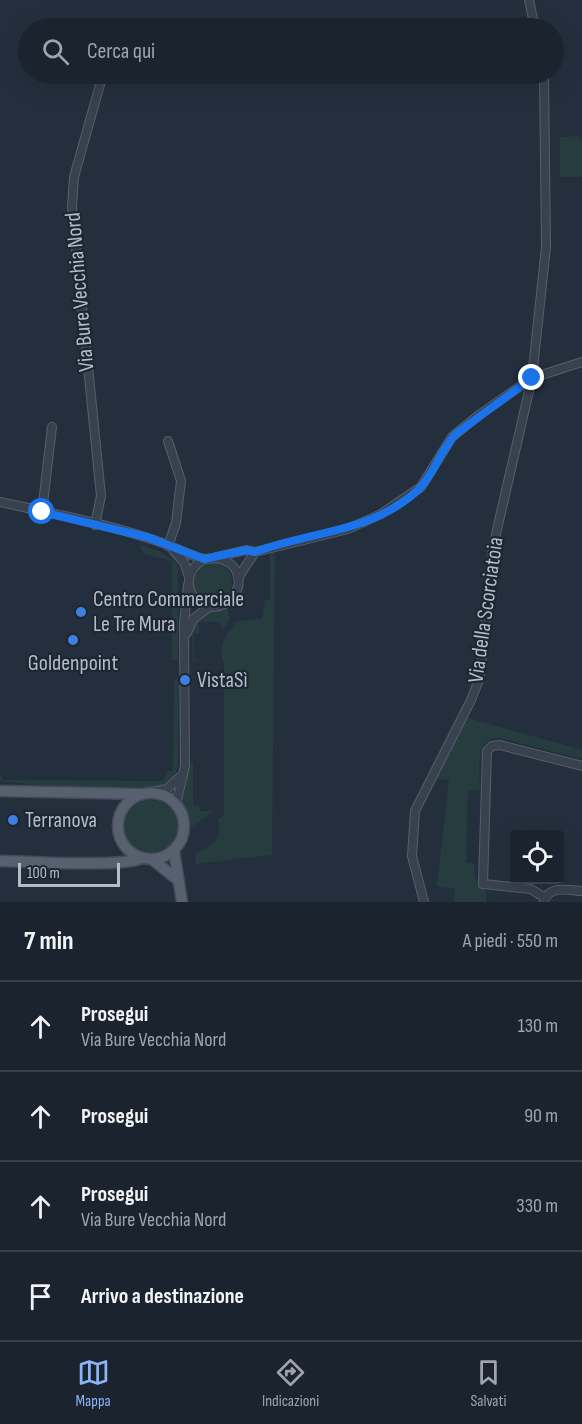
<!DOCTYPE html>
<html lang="it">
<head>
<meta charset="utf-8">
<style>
  body { margin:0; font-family:"Sofia Sans Condensed",sans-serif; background:#282f3a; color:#f1f3f6 }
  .controls { position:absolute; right:18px; bottom:18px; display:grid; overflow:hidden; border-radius:6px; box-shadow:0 6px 24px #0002 }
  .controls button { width:54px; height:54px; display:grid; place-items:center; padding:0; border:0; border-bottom:2px solid #39404a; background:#1b232e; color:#f1f3f6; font:30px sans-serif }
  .scale { position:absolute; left:18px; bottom:15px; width:102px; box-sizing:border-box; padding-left:6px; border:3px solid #b4bcc9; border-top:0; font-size:16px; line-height:21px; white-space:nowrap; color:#b4bcc9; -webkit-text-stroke:4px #1d2633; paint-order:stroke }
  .stop { position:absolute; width:18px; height:18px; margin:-14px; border:4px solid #1a73e8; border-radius:50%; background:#fff }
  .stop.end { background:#1a73e8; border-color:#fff; box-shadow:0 2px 6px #0008 }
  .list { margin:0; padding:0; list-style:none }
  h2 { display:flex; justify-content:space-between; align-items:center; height:78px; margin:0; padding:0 24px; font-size:26px }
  h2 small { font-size:20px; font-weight:400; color:#a0a4aa }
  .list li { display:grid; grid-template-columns:39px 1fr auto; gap:18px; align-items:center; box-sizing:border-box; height:90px; padding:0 24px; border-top:2px solid #39404a }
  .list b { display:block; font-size:22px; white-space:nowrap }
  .list p { margin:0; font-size:20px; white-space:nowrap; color:#a0a4aa }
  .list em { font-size:20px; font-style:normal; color:#a0a4aa }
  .icon { flex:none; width:33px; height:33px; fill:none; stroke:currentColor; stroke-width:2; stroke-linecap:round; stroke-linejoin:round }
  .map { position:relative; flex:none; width:582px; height:902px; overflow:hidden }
  .search { position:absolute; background:#1b232e; box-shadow:0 6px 24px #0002; left:18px; right:18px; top:18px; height:66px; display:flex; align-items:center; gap:15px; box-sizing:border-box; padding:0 21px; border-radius:33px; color:#a0a4aa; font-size:22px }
  .sheet { height:438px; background:#1b232e }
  nav { display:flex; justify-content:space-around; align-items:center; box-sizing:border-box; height:84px; border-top:2px solid #39404a; background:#1b232e; font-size:16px; color:#a0a4aa }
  nav a { display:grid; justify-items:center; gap:3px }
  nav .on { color:#8ab4f8 }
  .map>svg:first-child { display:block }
  .green { fill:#263c3f }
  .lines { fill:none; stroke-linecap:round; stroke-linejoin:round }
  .minor-casing { stroke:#565f6c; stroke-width:10 }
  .major-casing { stroke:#414a57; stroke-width:13 }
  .minor { stroke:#38414e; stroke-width:8 }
  .major { stroke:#56606e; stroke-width:10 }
  .route { stroke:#1a73e8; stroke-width:8 }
  .shop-dot { fill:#3f7fe0; stroke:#1d2633; stroke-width:2 }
  .labels { text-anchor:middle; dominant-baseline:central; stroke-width:4.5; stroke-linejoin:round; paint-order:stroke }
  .street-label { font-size:22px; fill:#b4bcc9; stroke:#1d2633 }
  .poi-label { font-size:22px; fill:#b4bcc9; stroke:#1d2633; text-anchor:start }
</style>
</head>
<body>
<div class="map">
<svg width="582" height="902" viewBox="0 0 582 902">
  <rect width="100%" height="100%" fill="#242f3e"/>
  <g class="green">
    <path d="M579,136L582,141V177H560V137Z"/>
    <path d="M139,544L161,552L178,564V660H172V561L144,554Z"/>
    <path d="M275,551L272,855L195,864L196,854C211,845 223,840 218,820L224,814V663C216,645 227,636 236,621L262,619L265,600L270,599V552Z"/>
    <circle cx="212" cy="582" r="20"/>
    <path d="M227,607L230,620L222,630L220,622H199V634H194V659L199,661H193C193,642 187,620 208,612C214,609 221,610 227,607Z"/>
    <path d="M174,679H179L178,766C175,778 168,785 156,787H59L0,781V774L3,780L163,781L168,771H173Z"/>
    <path d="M464,717L582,750V759L499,738C474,736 480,773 480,790H468L466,862L474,863C474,875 475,885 486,891V902H454L455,889L437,886L449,780L433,778Z"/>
    <path d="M190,763H193V805L199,806L200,811H213L191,827L181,800L182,786Z"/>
    <circle cx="151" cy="827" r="27"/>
  </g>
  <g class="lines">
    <g class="minor-casing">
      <g id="minor">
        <path d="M529,0L535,28"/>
        <path d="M128,74L163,76"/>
        <path d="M168,441L181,481L176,523L168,546"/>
        <path d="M0,502C49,513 100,522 148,538C166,543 182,552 200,558C208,561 217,555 226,561C253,576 233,613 206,606C184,596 183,571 204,559"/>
        <path d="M42,512L52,427"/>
        <path d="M95,525L101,496L72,207L74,177L101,81L105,76L117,74"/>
        <path d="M173,550L184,562L189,577"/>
        <path d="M216,557L246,550L255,552L348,529L381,514L421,487L452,437L479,415L532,378L582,362"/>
        <path d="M238,578L255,552"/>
        <path d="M187,633L193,619L209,607"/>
        <path d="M152,792L167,789L180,777"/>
        <path d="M176,804L185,766L184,623L188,585"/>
        <path d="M545,898L531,889L483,884L487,751L492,746L500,745L582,766"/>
        <path d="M424,902L412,856L415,811L471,700L480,677L493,547L532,378L546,247L544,74"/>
        <path d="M544,902C548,885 568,890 582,891"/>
      </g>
    </g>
    <g class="major-casing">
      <g id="major">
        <path d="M0,791L142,794"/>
        <circle cx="151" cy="826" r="33"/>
        <path d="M174,851L182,902"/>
        <path d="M153,860L179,881"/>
        <path d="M0,861C29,861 120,868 142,858"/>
      </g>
    </g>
    <use href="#minor" class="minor"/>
    <use href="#major" class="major"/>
  </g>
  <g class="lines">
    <path class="route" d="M42,512L147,537L204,559L246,550L255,552C310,531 372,533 418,490C435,474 440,449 457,433L532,378"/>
  </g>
  <g class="shop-dot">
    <circle cx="81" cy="612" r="6"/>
    <circle cx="73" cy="640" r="6"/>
    <circle cx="185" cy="680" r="6"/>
    <circle cx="13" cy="820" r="6"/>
  </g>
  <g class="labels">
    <g class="street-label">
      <text transform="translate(80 292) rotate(-95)">Via Bure Vecchia Nord</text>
      <text transform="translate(486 610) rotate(-82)">Via della Scorciatoia</text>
    </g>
    <g class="poi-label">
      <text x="93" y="599">Centro Commerciale<tspan x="93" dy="25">Le Tre Mura</tspan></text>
      <text x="73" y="663" text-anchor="middle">Goldenpoint</text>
      <text x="197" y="680">VistaSì</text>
      <text x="25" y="820">Terranova</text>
    </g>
  </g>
</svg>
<div class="controls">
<button><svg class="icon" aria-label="locate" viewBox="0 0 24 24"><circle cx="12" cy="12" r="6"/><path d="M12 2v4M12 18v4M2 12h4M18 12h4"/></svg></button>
</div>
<div class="scale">100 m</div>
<div class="stop" style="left:42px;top:512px"></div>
<div class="stop end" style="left:532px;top:378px"></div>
<div class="search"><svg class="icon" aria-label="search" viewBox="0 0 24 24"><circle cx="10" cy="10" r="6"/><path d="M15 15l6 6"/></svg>Cerca qui</div>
</div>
<section class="sheet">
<h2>7 min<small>A piedi · 550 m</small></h2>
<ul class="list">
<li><svg class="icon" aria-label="ahead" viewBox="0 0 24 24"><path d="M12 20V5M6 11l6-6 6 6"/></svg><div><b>Prosegui</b><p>Via Bure Vecchia Nord</p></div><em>130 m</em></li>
<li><svg class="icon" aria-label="ahead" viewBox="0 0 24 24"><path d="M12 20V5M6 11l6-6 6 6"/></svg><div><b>Prosegui</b></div><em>90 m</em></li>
<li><svg class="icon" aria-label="ahead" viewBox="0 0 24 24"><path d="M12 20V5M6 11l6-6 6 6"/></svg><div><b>Prosegui</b><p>Via Bure Vecchia Nord</p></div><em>330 m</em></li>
<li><svg class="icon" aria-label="arrive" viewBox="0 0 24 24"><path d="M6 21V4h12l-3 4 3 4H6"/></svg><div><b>Arrivo a destinazione</b></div></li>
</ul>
</section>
<nav>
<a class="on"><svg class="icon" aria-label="map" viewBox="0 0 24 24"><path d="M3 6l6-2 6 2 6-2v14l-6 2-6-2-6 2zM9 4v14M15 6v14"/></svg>Mappa</a>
<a><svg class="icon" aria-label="directions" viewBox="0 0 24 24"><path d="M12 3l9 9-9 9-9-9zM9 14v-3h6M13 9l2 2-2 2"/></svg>Indicazioni</a>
<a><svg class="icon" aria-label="saved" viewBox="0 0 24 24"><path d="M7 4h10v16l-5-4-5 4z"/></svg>Salvati</a>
</nav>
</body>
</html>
